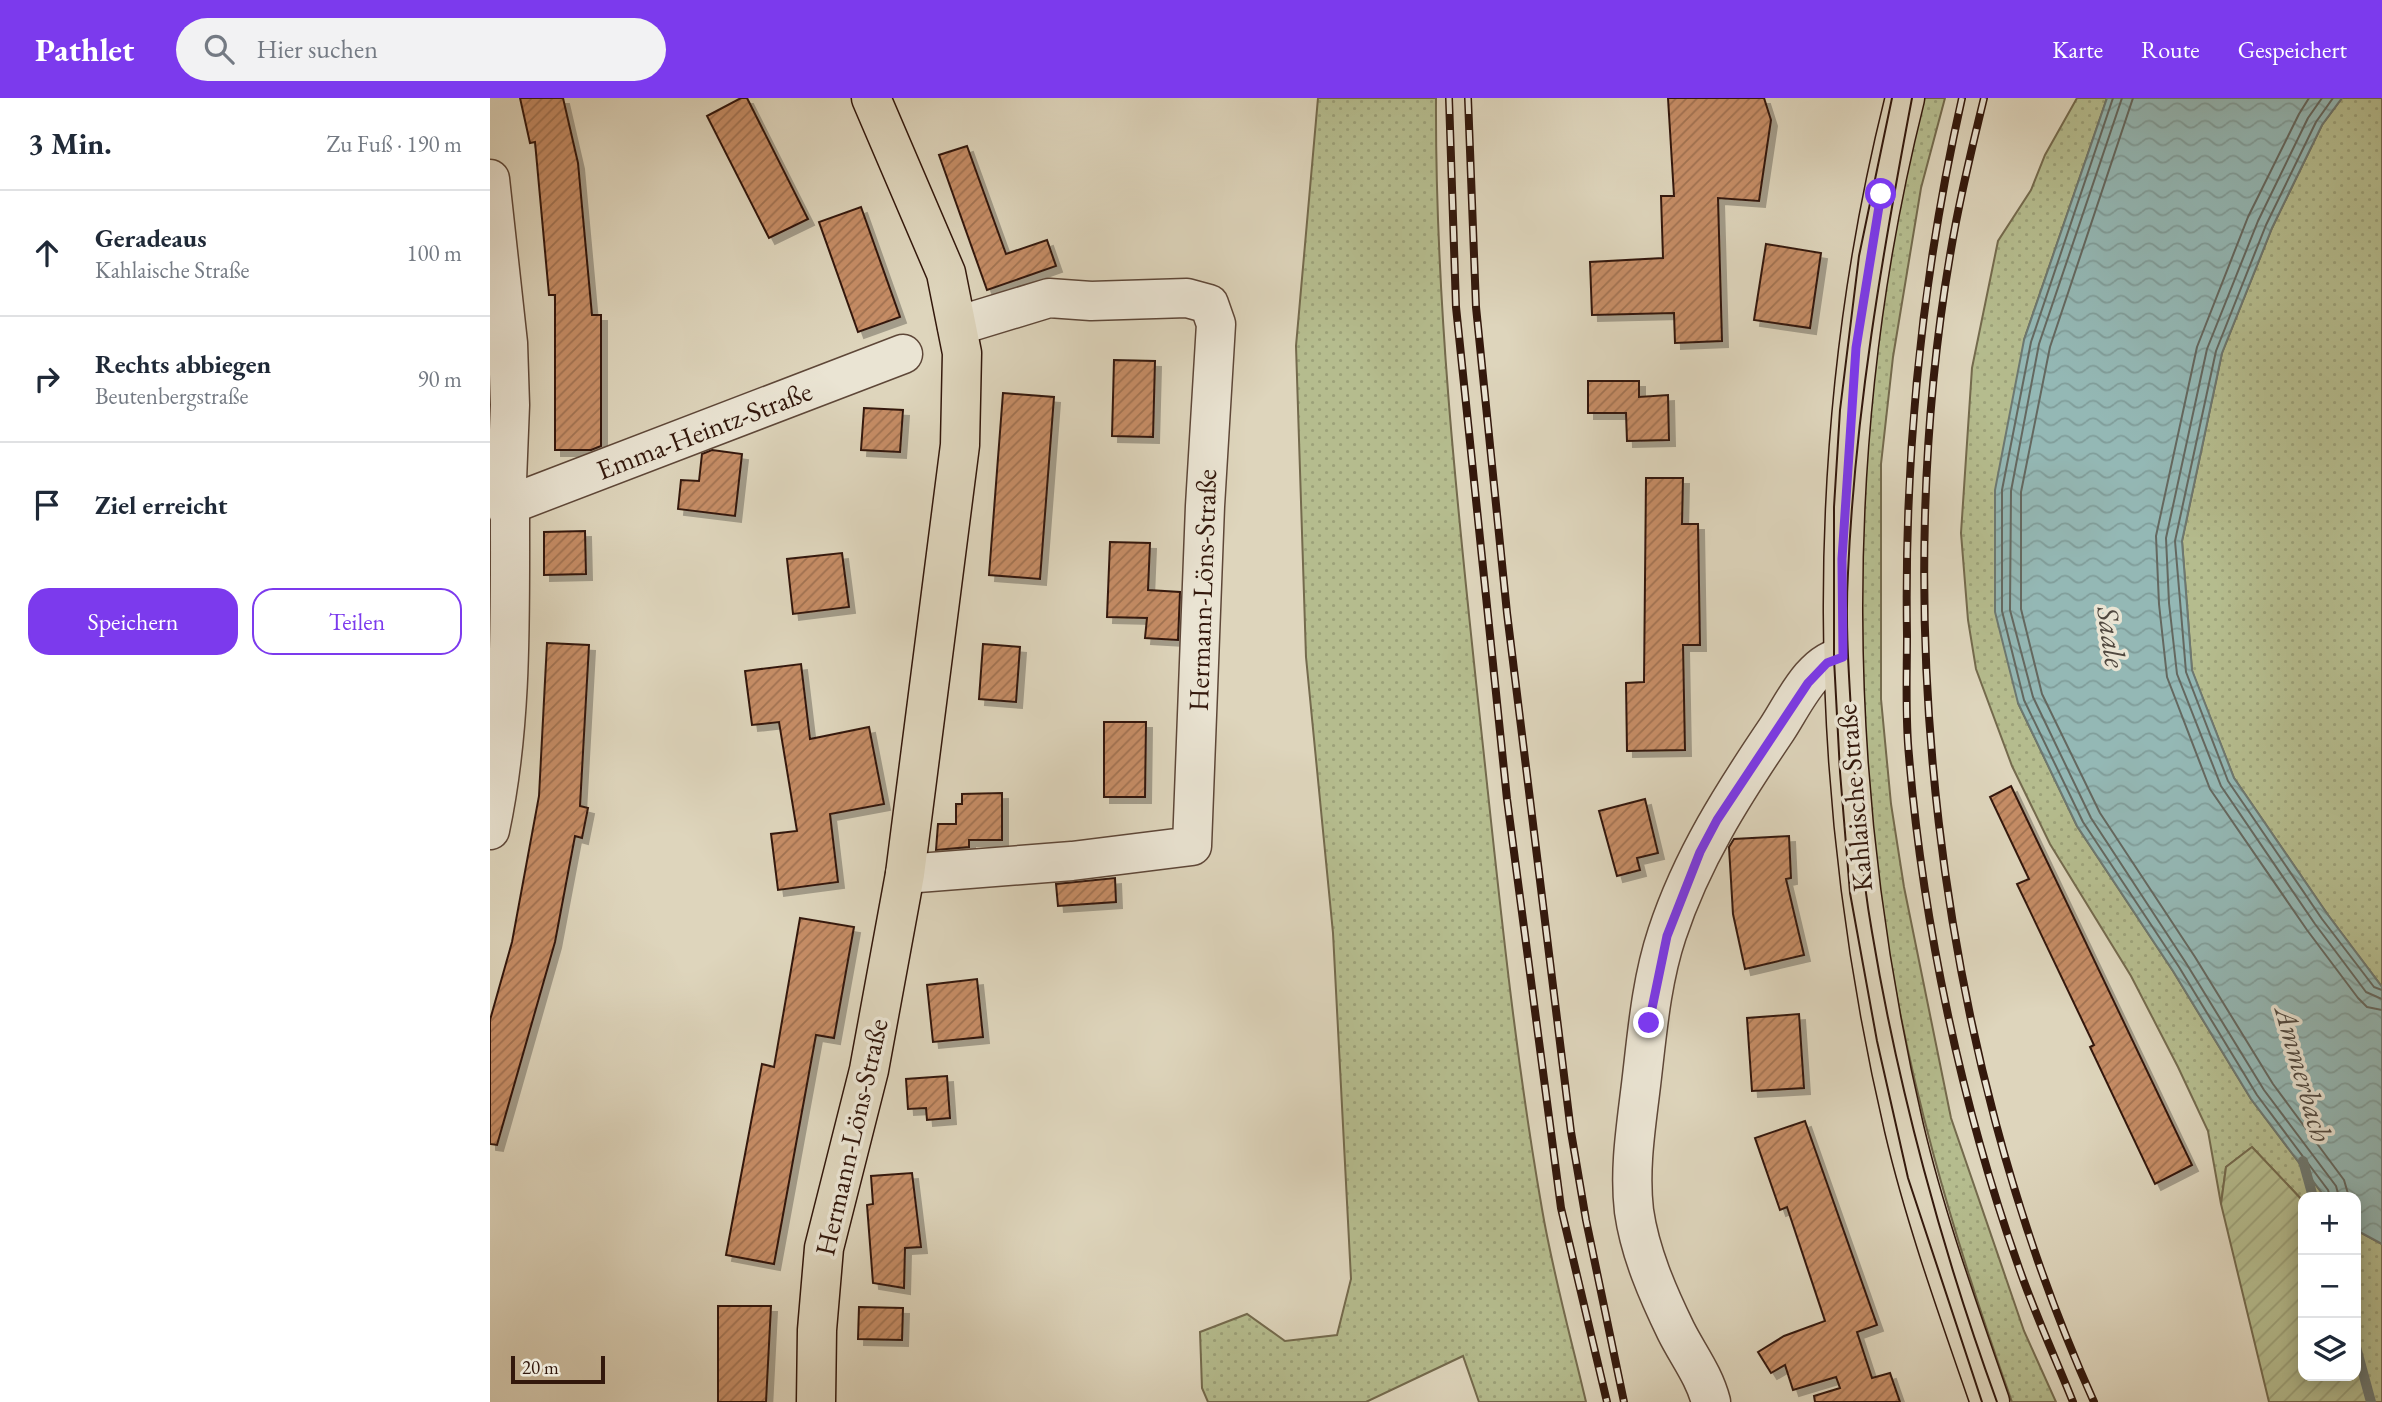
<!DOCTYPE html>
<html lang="de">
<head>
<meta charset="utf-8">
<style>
  body { margin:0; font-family:"EB Garamond",serif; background:#f2f2f3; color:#1f2937 }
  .controls { position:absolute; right:21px; bottom:21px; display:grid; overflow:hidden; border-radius:14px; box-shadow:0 4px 18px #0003 }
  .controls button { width:63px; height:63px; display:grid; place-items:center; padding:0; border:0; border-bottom:2px solid #e0e1e3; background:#fff; color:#1f2937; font:35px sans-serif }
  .scale { position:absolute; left:21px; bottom:18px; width:94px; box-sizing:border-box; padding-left:7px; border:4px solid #33180c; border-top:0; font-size:19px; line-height:24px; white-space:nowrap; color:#33180c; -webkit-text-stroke:5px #eae4d3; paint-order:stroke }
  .stop { position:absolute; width:21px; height:21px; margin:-16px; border:5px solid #7c3aed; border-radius:50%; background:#fff }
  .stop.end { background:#7c3aed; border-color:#fff; box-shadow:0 2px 7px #0008 }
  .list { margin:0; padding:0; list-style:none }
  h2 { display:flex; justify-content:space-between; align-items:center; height:91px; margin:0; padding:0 28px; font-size:30px }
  h2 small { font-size:23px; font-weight:400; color:#747a83 }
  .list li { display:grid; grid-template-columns:46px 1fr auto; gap:21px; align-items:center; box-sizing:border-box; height:126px; padding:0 28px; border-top:2px solid #e0e1e3 }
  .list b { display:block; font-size:26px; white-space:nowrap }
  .list p { margin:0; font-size:23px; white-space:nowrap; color:#747a83 }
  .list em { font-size:23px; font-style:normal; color:#747a83 }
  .actions { display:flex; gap:14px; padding:21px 28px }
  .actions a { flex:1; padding:16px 0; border:2px solid #7c3aed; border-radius:21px; text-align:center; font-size:24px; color:#7c3aed }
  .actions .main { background:#7c3aed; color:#fff }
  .icon { flex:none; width:38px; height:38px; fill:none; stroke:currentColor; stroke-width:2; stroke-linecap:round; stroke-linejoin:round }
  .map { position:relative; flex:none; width:1892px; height:1304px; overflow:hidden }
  header { display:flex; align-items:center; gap:42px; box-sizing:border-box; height:98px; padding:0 35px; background:#7c3aed; color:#fff }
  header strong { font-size:33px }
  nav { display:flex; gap:38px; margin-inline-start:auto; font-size:24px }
  .search { width:490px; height:63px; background:#f2f2f3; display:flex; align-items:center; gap:18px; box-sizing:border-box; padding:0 24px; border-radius:38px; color:#747a83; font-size:26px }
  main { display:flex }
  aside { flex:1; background:#fff }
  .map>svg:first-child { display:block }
  .grass { fill:url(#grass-dots); stroke:#746a4d; stroke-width:2 }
  .garden { fill:url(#garden-furrows); stroke:#746a4d; stroke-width:2 }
  .water { fill:url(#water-waves); stroke:#6d7871; stroke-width:2 }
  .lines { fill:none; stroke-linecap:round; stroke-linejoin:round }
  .shore { stroke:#646860; stroke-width:2 }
  .stream { stroke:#6d7871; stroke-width:10 }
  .building { fill:url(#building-hatch); stroke:#33180c; stroke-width:2; filter:url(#shadow) }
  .minor-casing { stroke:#5e4738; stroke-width:41 }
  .major-casing { stroke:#33180c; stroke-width:41 }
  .minor { stroke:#eae4d3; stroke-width:38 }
  .major { stroke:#ded5bc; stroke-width:38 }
  .tram { stroke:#33180c; stroke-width:2 }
  .rail-casing { stroke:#33180c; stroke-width:8 }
  .rail { stroke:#eae4d3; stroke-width:5; stroke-dasharray:16; stroke-linecap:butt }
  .route { stroke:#7c3aed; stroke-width:9 }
  .labels { text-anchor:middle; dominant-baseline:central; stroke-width:7; stroke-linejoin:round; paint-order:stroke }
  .street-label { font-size:28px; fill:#33180c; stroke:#eae4d3 }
  .water-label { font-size:30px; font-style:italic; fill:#50483f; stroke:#eae4d3 }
</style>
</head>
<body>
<header>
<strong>Pathlet</strong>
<div class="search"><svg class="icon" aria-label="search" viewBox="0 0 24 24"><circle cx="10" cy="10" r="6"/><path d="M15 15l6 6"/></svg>Hier suchen</div>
<nav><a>Karte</a><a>Route</a><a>Gespeichert</a></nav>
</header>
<main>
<aside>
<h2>3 Min.<small>Zu Fuß · 190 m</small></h2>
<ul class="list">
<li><svg class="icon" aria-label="ahead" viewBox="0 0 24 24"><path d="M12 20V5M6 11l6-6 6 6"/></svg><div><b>Geradeaus</b><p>Kahlaische Straße</p></div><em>100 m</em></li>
<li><svg class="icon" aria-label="right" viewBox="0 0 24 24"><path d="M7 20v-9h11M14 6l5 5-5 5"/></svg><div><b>Rechts abbiegen</b><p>Beutenbergstraße</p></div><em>90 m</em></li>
<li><svg class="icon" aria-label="arrive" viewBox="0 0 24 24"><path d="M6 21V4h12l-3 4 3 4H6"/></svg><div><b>Ziel erreicht</b></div></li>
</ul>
<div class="actions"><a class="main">Speichern</a><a>Teilen</a></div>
</aside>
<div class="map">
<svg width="1892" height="1304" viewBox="0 0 1892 1304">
  <defs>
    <pattern id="grass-dots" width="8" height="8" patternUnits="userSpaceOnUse" patternTransform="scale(1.75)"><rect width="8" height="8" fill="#b5bc8e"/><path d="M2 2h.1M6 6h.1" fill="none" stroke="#9ca179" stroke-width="1.8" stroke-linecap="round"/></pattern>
    <pattern id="garden-furrows" width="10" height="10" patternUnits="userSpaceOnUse" patternTransform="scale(1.75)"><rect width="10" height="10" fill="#b5bc8e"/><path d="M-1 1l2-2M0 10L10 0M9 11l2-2" fill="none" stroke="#9ca179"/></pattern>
    <pattern id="water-waves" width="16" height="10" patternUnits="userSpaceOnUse" patternTransform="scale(1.75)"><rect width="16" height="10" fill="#94b8b5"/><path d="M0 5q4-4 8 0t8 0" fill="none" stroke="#809d9a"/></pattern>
    <pattern id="building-hatch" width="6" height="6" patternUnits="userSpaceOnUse" patternTransform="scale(1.75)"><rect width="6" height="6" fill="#c68d66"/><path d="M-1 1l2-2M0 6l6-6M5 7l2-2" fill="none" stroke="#a17252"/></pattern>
    <filter id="shadow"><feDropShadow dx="6" dy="6" stdDeviation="0" flood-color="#0004"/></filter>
  </defs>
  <rect width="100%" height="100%" fill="#ded5bc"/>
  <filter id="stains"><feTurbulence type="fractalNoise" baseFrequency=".00286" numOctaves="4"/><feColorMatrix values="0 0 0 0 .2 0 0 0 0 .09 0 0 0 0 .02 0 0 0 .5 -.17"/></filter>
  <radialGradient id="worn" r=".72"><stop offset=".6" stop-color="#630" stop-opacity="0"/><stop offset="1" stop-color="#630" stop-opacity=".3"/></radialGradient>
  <g class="grass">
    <path d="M828,0H946C945,198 966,396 987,593C1006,766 1022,939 1052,1111C1063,1176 1081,1240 1096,1304H989L973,1258L876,1304H718L712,1290L710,1234L757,1216L795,1243L847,1237L861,1181L843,835L816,559L806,248Z"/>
    <path d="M1429,0H1455L1431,90L1403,259L1391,366V601L1401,706L1414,789L1461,1020L1534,1233L1566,1304H1522C1463,1139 1413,969 1390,795C1377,698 1372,600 1372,502C1371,420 1372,337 1383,256C1395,170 1414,85 1429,0Z"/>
    <path d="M1587,0H1617L1534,242L1528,605L1587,728L1683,873L1761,1001L1835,1099H1813V1103L1762,1049L1736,1069L1731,1106L1718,1033L1688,969L1641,878L1560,746L1522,668L1486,571L1478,522L1471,435L1482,270L1508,143L1541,92L1555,57Z"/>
    <path d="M1852,0H1892V889L1838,817L1744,680L1702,573L1692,443L1732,255L1782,130L1832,27Z"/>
    <path d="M1866,1132L1892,1146V1304H1881L1866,1249Z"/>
  </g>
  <path class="garden" d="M1762,1049L1813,1103V1278H1866V1249L1881,1304H1779L1731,1106L1736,1069Z"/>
  <path class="water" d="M1617,0H1852L1832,27L1782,130L1732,255L1692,443L1702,572L1744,680L1838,817L1892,889V1146L1866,1132V1099H1835L1761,1001L1683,873L1587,728L1528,605L1505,514V392L1534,242Z"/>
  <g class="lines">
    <g class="shore">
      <path d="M1623,0L1541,244L1512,392V513L1534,602L1593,724L1689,869L1767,997L1838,1092L1840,1099"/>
      <path d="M1632,0L1549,246L1521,393L1520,512L1543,599L1601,720L1696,865L1774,992L1846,1088L1849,1099"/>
      <path d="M1643,0L1560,249L1531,394V511L1552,596L1610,715L1705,859L1783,986L1854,1082L1859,1099"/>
      <path d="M1819,0L1809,16L1758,119L1707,249L1666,438L1669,506L1677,579L1720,691L1817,832L1868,900L1877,909L1892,912"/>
      <path d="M1832,0L1818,20L1768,123L1717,251L1676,440L1679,505L1687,576L1731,688L1825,826L1876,894L1892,901"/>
      <path d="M1843,0L1826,24L1776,127L1726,253L1685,443L1696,574L1738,683L1832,821L1884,889L1892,892"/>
    </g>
    <g class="stream">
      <path d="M1813,1063L1823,1099"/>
      <path d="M1866,1249L1881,1304"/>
    </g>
  </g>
  <g class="building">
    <path d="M30,0H73L88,65L102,217H111V348L101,352H65V197H59L45,44L40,45Z"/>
    <path d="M251,0H257L318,121L279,140L217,18Z"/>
    <path d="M1178,0H1274L1281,22L1269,103L1228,100L1232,243L1185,245L1184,215L1102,217L1100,164L1173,160L1171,98H1184Z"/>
    <path d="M477,48L516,156L557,142L566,168L497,192L449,57Z"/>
    <path d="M371,109L410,219L368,234L329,124Z"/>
    <path d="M1276,146L1331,155L1320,230L1264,222Z"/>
    <path d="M624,262L665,263L663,339L622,338Z"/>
    <path d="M1098,283H1149V299L1178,297L1179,342L1137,343L1136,315H1098Z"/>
    <path d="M513,295L564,299L550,481L499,477Z"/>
    <path d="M374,310L413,312L410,354L371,352Z"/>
    <path d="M222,352L252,356L245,418L188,411L191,382L209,383L212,356Z"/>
    <path d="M1156,380H1193L1192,426H1208L1210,547H1193L1195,652L1137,653L1136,585L1154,584Z"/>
    <path d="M95,433L96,476L54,477V434Z"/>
    <path d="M620,444L660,445L658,492L690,494L688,542L655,540L657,520L617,519Z"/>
    <path d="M352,455L359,509L303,516L297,461Z"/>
    <path d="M57,545L99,547L90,708L98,710L92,740L85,738L65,844L7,1047L0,1046V922L22,844L49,698Z"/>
    <path d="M493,546L530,549L526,604L489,601Z"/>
    <path d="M311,566L320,641L379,629L394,706L340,716L348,784L288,792L281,736L307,733L289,624L262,627L255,573Z"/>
    <path d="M614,624H656L655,699H614Z"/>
    <path d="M1521,688L1702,1067L1665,1086L1600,949L1604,947L1527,786L1539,781L1500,699Z"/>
    <path d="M512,695V742H479V749L446,752L448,726H466V706H472V696Z"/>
    <path d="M1155,701L1168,755L1147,760L1150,772L1127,778L1109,713Z"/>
    <path d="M1299,738L1301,780L1296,781L1314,857L1255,871L1243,816L1239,749L1244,741Z"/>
    <path d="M625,780L626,804L568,808L566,786Z"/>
    <path d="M310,820L364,829L344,940L326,937L284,1166L236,1157L272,966L284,969Z"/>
    <path d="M487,881L493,939L443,944L437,887Z"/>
    <path d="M1309,916L1314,990L1262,993L1257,920Z"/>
    <path d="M457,978L460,1020L437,1022L436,1010L418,1011L416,981Z"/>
    <path d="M1315,1023L1387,1227L1367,1234L1382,1280L1400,1275L1410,1304H1325L1324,1298L1350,1290L1346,1279L1303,1292L1295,1267L1281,1275L1268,1254L1294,1238L1335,1223L1297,1109L1290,1112L1265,1040Z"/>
    <path d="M422,1075L431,1149L415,1150L414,1190L383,1185L377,1107L383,1106L381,1078Z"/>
    <path d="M228,1208H281L276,1304H228Z"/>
    <path d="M369,1209L413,1210L412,1242L368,1241Z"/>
  </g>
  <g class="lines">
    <g class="minor-casing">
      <g id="minor">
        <path d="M0,81L18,245L20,307L16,408L20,418C20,523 22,629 0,732"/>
        <path d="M16,408L413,256"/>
        <path d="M415,776L582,763L702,748L715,408L726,226L719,206L697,200L601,203L559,200L467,228"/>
        <path d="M1221,1304C1214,1277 1198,1257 1186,1233C1168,1196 1150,1155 1144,1113C1139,1071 1146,1029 1151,987C1157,937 1161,884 1177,836C1202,760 1243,696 1287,631C1303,607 1322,563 1353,559"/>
      </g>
    </g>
    <g class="major-casing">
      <g id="major">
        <path d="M1415,0C1330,338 1335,692 1414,1030C1436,1123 1469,1214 1500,1304"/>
        <path d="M326,1304L327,1232L334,1150L379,972L415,776L470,347L472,255L456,175L381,0"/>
      </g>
    </g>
    <use href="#minor" class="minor"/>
    <use href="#major" class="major"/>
    <g class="tram">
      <path d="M1402,0L1369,158L1350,312L1344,409V561L1350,674L1360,795L1387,943L1418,1080L1492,1304"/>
      <path d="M1422,0C1392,158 1365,315 1358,475C1355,526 1359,578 1362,629C1366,697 1370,766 1382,834C1408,990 1453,1156 1507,1304"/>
    </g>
    <g class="rail-casing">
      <g id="rail">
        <path d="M959,0L966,209L1017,701L1071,1110L1117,1304"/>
        <path d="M978,0L986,209L1017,515L1081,1034L1096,1122L1134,1304"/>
        <path d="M1472,0C1432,177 1414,356 1417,538C1417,577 1415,618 1419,658C1433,826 1472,1008 1528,1167C1544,1214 1565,1259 1583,1304"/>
        <path d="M1494,0C1484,41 1474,83 1466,124C1394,503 1446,953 1604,1304"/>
      </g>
    </g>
    <use href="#rail" class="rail"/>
  </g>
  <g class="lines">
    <path class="route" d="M1159,925L1177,838L1210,754L1227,722L1318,585L1337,565L1353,559L1352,461L1366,250L1391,96"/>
  </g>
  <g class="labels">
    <g class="street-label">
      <text transform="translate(214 332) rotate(-21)">Emma-Heintz-Straße</text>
      <text transform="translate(712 492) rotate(-88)">Hermann-Löns-Straße</text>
      <text transform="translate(1364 700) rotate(-95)">Kahlaische Straße</text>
      <text transform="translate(361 1039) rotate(-77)">Hermann-Löns-Straße</text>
    </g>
    <g class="water-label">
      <text transform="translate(1622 539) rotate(82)">Saale</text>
      <text transform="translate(1814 976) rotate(74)">Ammerbach</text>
    </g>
  </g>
  <rect width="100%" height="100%" filter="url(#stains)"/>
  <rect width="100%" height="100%" fill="url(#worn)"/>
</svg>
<div class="controls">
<button>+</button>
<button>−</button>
<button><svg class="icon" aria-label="layers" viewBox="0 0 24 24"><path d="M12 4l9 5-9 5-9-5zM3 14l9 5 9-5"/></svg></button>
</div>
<div class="scale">20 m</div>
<div class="stop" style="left:1391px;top:96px"></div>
<div class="stop end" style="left:1159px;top:925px"></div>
</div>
</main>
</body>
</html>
